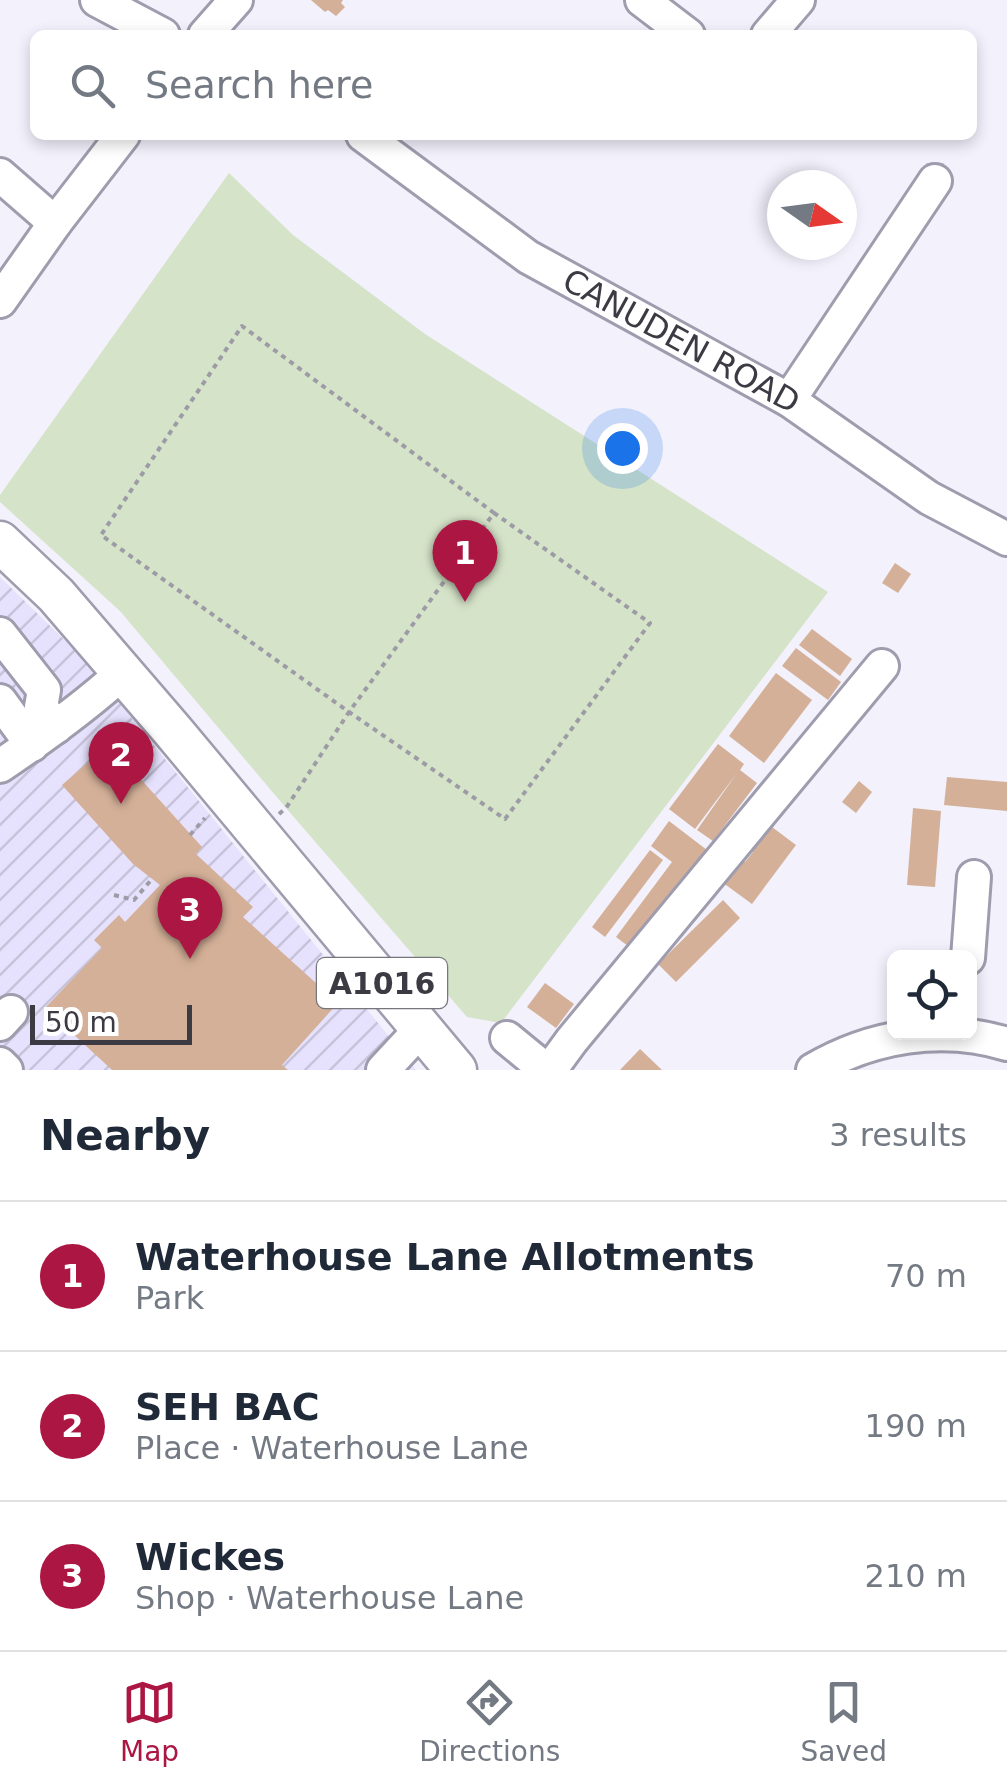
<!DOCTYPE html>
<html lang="en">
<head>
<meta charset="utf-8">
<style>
  body { margin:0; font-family:"DejaVu Sans",sans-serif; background:#f6f6f7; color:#1f2937 }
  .controls { position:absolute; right:30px; bottom:30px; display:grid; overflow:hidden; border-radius:15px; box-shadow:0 5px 15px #0003 }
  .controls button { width:90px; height:90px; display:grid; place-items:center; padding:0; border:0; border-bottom:2px solid #e0e1e3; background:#fff; color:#1f2937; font:50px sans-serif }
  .compass { position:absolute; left:767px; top:170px; width:90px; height:90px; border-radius:50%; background:#fff; box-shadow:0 5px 15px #0003; rotate:104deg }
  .scale { position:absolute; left:30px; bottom:25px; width:162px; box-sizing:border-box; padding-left:10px; border:5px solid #3c3b43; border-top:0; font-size:28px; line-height:35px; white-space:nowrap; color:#3c3b43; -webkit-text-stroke:8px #fff; paint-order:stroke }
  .you { position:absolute; left:622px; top:448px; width:35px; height:35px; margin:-25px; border:8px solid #fff; border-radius:50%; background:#1a73e8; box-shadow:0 0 0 15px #1a73e833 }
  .badge { display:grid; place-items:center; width:65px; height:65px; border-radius:50%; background:#ab1642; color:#fff; font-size:32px; font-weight:700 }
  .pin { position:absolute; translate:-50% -82px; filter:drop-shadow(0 2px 5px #0008) }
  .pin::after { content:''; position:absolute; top:52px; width:35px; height:30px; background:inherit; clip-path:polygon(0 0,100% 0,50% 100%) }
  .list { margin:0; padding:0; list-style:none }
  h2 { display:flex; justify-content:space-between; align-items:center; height:130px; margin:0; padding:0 40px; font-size:42px }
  h2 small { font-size:32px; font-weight:400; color:#747a83 }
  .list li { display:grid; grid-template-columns:65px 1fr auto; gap:30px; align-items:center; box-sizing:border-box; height:150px; padding:0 40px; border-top:2px solid #e0e1e3 }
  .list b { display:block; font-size:38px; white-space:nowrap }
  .list p { margin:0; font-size:32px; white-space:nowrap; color:#747a83 }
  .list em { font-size:32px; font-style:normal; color:#747a83 }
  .icon { flex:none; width:55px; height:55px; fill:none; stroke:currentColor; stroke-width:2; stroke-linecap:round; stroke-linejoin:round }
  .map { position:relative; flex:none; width:1007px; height:1070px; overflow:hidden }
  .search { position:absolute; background:#fff; box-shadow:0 5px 15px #0003; left:30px; right:30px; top:30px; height:110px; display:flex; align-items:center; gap:25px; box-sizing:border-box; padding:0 35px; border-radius:15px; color:#747a83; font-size:38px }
  .sheet { height:580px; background:#fff }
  nav { display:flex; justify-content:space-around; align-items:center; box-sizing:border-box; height:140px; border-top:2px solid #e0e1e3; background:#fff; font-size:28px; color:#747a83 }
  nav a { display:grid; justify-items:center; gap:5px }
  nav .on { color:#ab1642 }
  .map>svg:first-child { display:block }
  .industrial { fill:url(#industrial-furrows) }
  .garden { fill:#d5e3c8 }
  .building { fill:#d4b098 }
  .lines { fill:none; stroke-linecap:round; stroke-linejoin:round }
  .minor-casing { stroke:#9f9cae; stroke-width:38 }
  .major-casing { stroke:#9f9cae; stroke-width:45 }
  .path { stroke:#9d9ca6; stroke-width:4; stroke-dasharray:5 5; stroke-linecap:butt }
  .minor { stroke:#fff; stroke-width:32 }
  .major { stroke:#fff; stroke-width:40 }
  .labels { text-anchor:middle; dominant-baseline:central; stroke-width:9; stroke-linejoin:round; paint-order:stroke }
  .shield { fill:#fff; stroke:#76767b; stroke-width:2.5 }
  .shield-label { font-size:30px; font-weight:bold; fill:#3c3b43 }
  .street-label { font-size:32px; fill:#3c3b43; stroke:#fff }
</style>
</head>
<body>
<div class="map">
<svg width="1007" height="1070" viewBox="0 0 1007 1070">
  <defs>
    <pattern id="industrial-furrows" width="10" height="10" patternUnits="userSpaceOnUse" patternTransform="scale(2.5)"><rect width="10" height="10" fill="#e6e2fd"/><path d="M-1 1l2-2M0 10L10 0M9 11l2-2" fill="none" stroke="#c6c3da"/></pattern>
  </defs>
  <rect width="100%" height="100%" fill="#f2f1fc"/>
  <path class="industrial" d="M0,577L86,661L416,1070H0Z"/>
  <path class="garden" d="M229,173L293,235L425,334L828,592L501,1023L467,1017L286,808L120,611L0,502V495Z"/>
  <g class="building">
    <path d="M311,0H343L341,3L345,7L336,16L328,10L325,12Z"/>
    <path d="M895,563L911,574L898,593L882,583Z"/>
    <path d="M812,629L852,659L840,676L799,645Z"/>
    <path d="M796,648L841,682L828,700L782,666Z"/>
    <path d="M776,673L812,700L764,763L729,736Z"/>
    <path d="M109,744L202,847L196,854L253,907L243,917L338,1003L282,1065L288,1070H112L45,1008L102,948L94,940L119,915L125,922L160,885L133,864L62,785Z"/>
    <path d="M718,744L744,764L740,770L757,783L713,841L697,830L737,773L695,829L669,809Z"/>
    <path d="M947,777L1007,782V811L944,805Z"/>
    <path d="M859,781L872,792L856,813L842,802Z"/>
    <path d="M913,808L941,811L935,887L907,885Z"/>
    <path d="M760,818L796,845L752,904L715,877L733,854L745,862L753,852L741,843Z"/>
    <path d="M669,821L707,850L632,949L616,937L672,862L651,846Z"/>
    <path d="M650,850L663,860L605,937L592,927Z"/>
    <path d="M723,900L740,918L676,982L658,964Z"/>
    <path d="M545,983L574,1004L556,1028L527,1007Z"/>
    <path d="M640,1049L662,1070H620Z"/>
  </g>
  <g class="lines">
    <g class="minor-casing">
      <g id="minor">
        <path d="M97,0L163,35"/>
        <path d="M642,0L688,35"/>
        <path d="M205,35L236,0"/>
        <path d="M768,35L798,0"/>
        <path id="s1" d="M363,135L528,257L789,400L929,498L1007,539"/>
        <path d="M0,175L55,223"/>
        <path d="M0,301L55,223L123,135"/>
        <path d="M789,400L935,181"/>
        <path d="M0,634L44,690L41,707L56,727"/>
        <path d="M0,701L32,745"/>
        <path d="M0,766C43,737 84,708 122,673"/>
        <path d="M968,958L974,877"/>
        <path d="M0,1024L11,1012"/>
        <path d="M507,1038L546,1070"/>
        <path d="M0,1064L6,1070"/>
        <path d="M383,1070L421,1029"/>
        <path d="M550,1070L572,1040L882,666"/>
        <path d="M813,1070C871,1036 942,1024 1007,1044"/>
      </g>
    </g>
    <g class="major-casing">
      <path id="major" d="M0,542L56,595L173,731L456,1070"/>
    </g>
    <g class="path">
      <path d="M279,814L286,808L349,712L494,513L242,326L101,535L349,712L505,819L650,623L494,513"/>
      <path d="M190,835L205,818"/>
      <path d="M114,895L134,900L152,879"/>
    </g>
    <use href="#minor" class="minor"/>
    <use href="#major" class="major"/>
  </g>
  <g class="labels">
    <rect class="shield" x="317" y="958" width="130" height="50" rx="8"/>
    <g class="shield-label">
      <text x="382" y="983">A1016</text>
    </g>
    <g class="street-label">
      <text stroke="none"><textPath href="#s1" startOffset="380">CANUDEN ROAD</textPath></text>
    </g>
  </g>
</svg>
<div class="controls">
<button><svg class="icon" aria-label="locate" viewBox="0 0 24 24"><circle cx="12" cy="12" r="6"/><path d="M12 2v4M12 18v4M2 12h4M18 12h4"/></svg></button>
</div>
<svg class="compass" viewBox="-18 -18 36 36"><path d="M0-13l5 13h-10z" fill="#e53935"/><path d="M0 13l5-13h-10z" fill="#747a83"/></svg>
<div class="scale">50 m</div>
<div class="you"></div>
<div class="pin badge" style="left:465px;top:602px">1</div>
<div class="pin badge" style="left:121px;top:804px">2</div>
<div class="pin badge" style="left:190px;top:959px">3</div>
<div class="search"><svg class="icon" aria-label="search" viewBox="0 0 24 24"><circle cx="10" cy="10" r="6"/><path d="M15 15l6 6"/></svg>Search here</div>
</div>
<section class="sheet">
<h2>Nearby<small>3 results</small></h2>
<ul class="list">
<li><span class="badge">1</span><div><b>Waterhouse Lane Allotments</b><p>Park</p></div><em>70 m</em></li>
<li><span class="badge">2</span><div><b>SEH BAC</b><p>Place · Waterhouse Lane</p></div><em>190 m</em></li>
<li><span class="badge">3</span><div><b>Wickes</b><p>Shop · Waterhouse Lane</p></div><em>210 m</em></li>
</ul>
</section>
<nav>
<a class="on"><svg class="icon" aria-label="map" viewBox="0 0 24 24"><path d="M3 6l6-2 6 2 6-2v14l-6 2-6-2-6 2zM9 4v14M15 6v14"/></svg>Map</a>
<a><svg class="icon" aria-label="directions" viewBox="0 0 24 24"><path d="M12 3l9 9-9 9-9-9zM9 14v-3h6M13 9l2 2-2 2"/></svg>Directions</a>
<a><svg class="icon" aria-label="saved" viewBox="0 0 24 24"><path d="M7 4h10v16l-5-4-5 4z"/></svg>Saved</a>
</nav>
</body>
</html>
